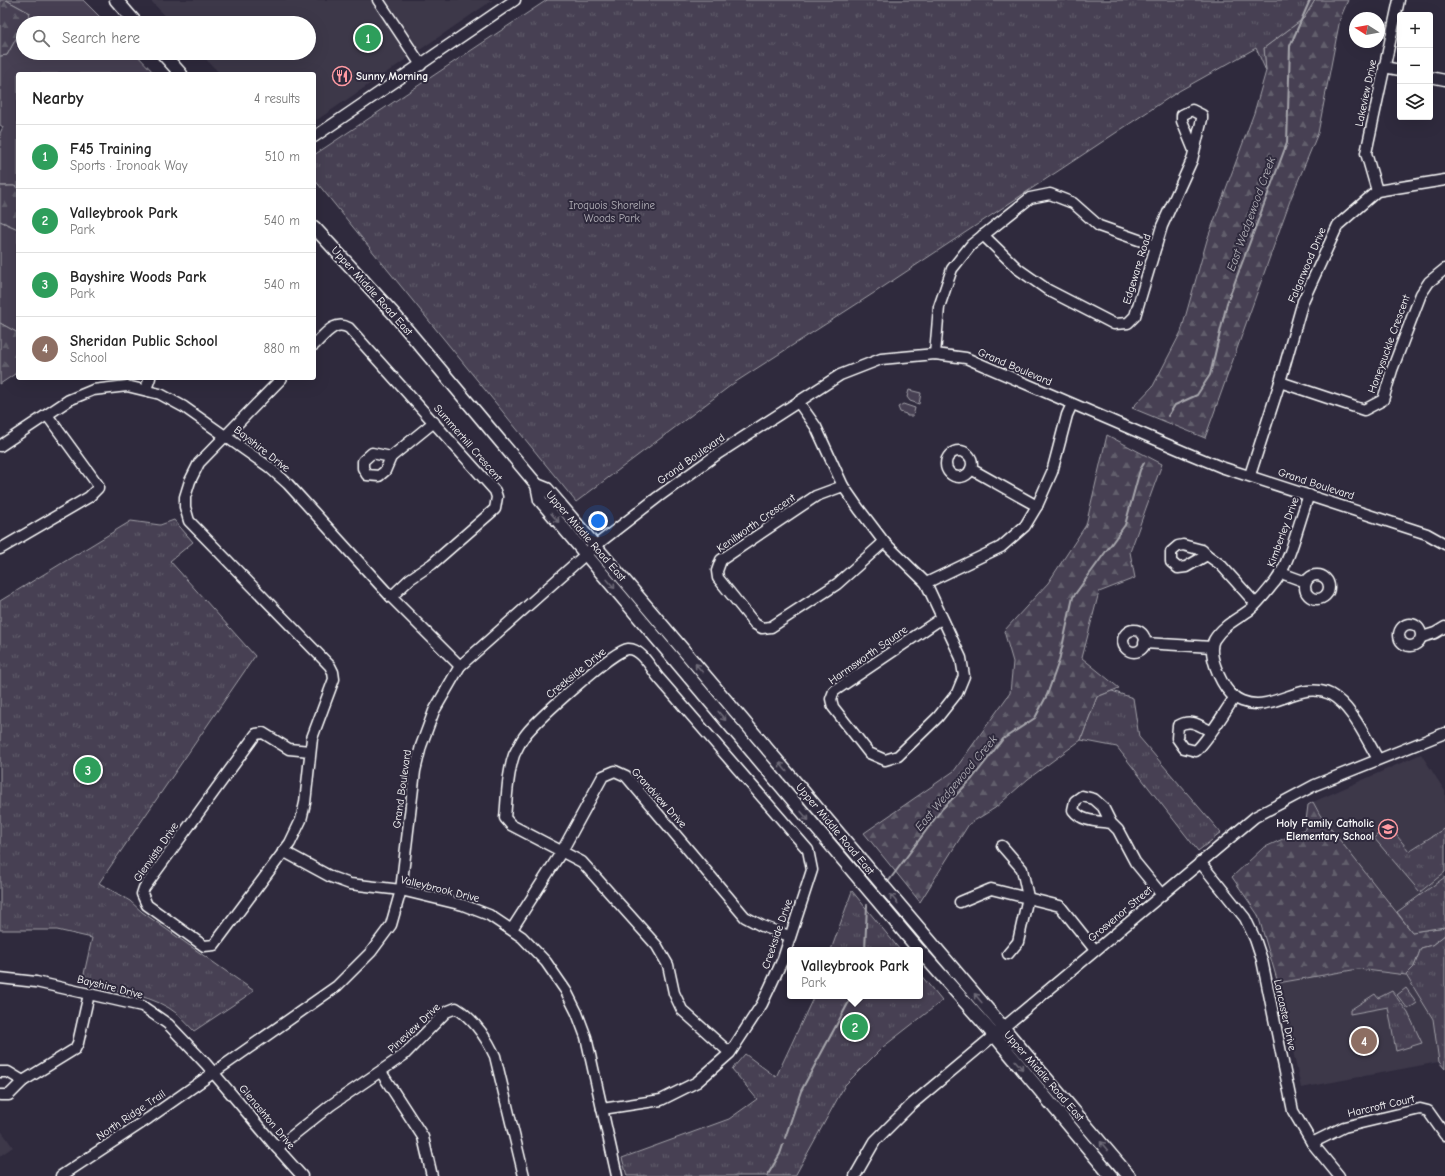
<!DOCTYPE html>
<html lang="en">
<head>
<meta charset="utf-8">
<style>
  body { margin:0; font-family:"Comic Neue",sans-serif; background:#f2f2f2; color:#222 }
  .controls { position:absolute; right:12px; top:12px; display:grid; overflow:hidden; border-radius:4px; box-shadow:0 4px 16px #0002 }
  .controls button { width:36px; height:36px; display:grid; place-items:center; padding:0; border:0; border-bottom:1px solid #e0e0e0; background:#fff; color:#222; font:20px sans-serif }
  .compass { position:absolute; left:1349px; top:12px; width:36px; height:36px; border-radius:50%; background:#fff; box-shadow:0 4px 16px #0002; rotate:281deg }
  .you { position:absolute; left:598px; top:521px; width:14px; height:14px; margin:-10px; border:3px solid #fff; border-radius:50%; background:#1a73e8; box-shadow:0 0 0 6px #1a73e833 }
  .badge { display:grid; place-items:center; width:26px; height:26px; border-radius:50%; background:#d93025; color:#fff; font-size:13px; font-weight:700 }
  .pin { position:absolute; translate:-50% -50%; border:2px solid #fff; box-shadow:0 1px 4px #0006 }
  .popup { position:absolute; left:787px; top:947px; width:136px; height:52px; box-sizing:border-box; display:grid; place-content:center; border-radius:4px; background:#fff; filter:drop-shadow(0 1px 3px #0005); font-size:13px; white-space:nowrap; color:#767676 }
  .popup b { font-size:15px; color:#222 }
  .popup::after { content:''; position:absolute; left:50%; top:100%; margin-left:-8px; border:8px solid transparent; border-top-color:#fff }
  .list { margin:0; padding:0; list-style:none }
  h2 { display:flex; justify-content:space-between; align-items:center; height:52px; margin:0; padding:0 16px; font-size:17px }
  h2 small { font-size:13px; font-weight:400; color:#767676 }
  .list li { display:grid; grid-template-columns:26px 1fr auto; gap:12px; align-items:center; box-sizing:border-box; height:64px; padding:0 16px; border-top:1px solid #e0e0e0 }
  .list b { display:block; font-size:15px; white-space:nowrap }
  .list p { margin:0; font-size:13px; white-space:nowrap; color:#767676 }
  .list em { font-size:13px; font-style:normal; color:#767676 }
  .icon { flex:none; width:22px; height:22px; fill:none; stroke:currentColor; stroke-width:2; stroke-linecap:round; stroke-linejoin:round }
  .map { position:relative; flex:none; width:1445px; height:1176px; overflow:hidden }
  .search { position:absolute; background:#fff; box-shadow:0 4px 16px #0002; left:16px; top:16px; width:300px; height:44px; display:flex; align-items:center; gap:10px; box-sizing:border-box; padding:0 14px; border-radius:22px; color:#767676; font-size:15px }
  .panel { position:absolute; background:#fff; box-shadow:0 4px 16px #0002; left:16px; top:72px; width:300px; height:308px; border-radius:4px }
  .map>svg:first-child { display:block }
  .built { fill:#3c3749 }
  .grass { fill:#464152; stroke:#a2a0a8 }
  .forest { fill:url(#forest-firs); stroke:#a2a0a8 }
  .park { fill:url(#park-tufts); stroke:#a2a0a8 }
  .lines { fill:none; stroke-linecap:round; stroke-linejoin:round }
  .stream { stroke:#a7a6ad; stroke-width:2 }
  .minor-casing { stroke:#fff; stroke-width:13 }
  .major-casing { stroke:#fff; stroke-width:15 }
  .minor { stroke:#2f2a3d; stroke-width:10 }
  .major { stroke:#2f2a3d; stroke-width:12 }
  .oneway { stroke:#6d6a77 }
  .labels { text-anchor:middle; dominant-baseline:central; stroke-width:4; stroke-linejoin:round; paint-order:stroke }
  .poi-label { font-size:11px; font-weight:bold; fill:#fff; stroke:#2f2a3d; text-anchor:start }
  .street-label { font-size:11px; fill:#fff; stroke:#2f2a3d }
  .park-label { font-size:11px; fill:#b5b3ba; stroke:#2f2a3d }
  .water-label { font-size:12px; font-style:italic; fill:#b6b4bb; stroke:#2f2a3d }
</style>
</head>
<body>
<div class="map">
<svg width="1445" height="1176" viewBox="0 0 1445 1176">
  <defs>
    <pattern id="forest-firs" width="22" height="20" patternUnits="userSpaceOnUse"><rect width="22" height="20" fill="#464152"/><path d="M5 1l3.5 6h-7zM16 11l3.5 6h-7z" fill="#625e6c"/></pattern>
    <pattern id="park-tufts" width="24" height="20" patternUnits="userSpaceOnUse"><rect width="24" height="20" fill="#464152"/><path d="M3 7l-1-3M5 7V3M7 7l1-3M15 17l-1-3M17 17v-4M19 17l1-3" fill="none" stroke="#625e6c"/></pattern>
  </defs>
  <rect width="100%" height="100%" fill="#2f2a3d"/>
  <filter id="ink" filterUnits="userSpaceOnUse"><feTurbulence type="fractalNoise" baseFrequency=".025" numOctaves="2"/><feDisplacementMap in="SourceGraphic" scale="8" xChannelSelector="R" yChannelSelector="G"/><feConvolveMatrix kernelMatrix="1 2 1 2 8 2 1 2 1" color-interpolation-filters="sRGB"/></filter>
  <g filter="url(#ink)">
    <g class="built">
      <path d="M150,0H493L317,120L314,116V74H220L200,53H309V23H172Z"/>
      <path d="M1421,754L1445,791V877L1397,912L1368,877L1320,815L1313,802Z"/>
      <path d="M1358,969L1406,975L1433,1019L1439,1062L1301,1088L1278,983Z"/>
      <path d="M0,1129L13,1147L0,1156Z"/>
    </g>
    <g class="grass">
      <path d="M6,0H83L106,23H24L30,13Z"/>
      <path d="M23,25V53H135L155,74H18V188L14,186H0V133L3,127L0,125V56L7,55Z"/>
      <path d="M0,221L18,229V333L0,323Z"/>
    </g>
    <g class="forest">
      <path d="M0,0H6L30,13L7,55L0,56Z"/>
      <path d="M1315,0H1348L1340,19L1318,133L1291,198L1205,438L1132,408L1153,386L1181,332L1207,240L1254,113L1266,71L1264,48L1304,18Z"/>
      <path d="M0,186H14L18,188V229L0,221Z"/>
      <path d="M0,323L18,333V372L0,384Z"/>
      <path d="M1107,435L1162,464L1130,552L1135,578L1099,592L1082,658L1119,688L1097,697L1081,740L1028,779L995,808L969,824L920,902L864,833L954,771L1010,693L1013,662L1004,631L1048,583L1086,525Z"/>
      <path d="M1313,802L1320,815L1412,932L1445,927V935L1432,945L1421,948L1414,967L1406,975L1358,969L1278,983L1258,915L1232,877L1263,848L1305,829L1308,805Z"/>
    </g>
    <g class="park">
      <path d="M547,0H1315L1304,18L1264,48L1266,71L1256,48L1179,91L877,291L734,383L576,502L314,179V155Z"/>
      <path d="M909,390L921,393L919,404L910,401L907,397Z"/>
      <path d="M903,404L915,408L913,416H907L906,414L900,412L898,407Z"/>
      <path d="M174,520L193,542L170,561L255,656L99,883L130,901L142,912L254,991L194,1031C186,1023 179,1014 169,1008C144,993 110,990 82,983L92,938L57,930H0V601L131,521L160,525Z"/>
      <path d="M1112,691L1133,698L1139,737L1221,833L1198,851L1117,747L1081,740L1097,697Z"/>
      <path d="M1445,828V872L1420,892L1374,838L1380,832L1388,836L1394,832L1409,851Z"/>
      <path d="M1445,877V927L1412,932L1397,912Z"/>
      <path d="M852,891L900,950H831Z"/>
      <path d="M1445,935V1069L1439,1062L1433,1019L1406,975L1414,967L1421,948L1432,945Z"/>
      <path d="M920,974L942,1001L883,1047L845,1085L795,1176H627L622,1158L729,1119L757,1099L732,1069L745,1054L776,1077L814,996H920Z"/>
      <path d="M1406,988L1417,1003L1408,1009L1397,995Z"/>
      <path d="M1392,991L1408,1013L1422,1043L1396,1051L1388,1007L1350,1014V1010L1375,994L1378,998Z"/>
    </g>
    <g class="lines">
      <g class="stream">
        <path d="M1168,416L1175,405L1197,395L1210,375L1227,303L1287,143L1290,46L1310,0"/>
        <path d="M888,882L942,809L972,779L1003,739L1035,718L1047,695L1059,661L1073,597L1125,525L1140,470L1144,463"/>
        <path d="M865,950L867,905"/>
        <path d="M785,1138L801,1091L852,996"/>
        <path d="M767,1176L780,1154L783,1145"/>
      </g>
      <g class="minor-casing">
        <g id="minor">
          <path d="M378,0L421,65"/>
          <path d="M1384,67L1400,70"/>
          <path d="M1430,77L1445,80"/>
          <path d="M314,137L515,0"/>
          <path d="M1377,191L1366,153L1399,0"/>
          <path d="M983,235L1018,269L1048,290L1114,324L1128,323L1135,316L1162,226L1192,160L1202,119V115L1192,110L1182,115V121L1193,148"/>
          <path d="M314,345C324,336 334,319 349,328L495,491L497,497L495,509L432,564L410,579L391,597"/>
          <path d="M935,354L939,307L952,269L971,245L1030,198L1050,194L1073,203L1099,226L1156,246"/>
          <path d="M282,378L199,463L190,481L185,497V507L189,521L330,666L333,672L334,679L312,738L305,803L301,820L290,843L214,945L204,946L147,905L142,894L144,888L256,734L263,733L289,749L310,751"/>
          <path d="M1280,382L1364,410L1383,400L1392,370L1421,294L1429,282L1445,269"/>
          <path d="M146,389L150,378"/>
          <path d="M799,403L816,427L843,486L859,509L884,542L926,583L961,658L964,676L957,693L938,717L898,756L885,760L869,753L833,707L831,699L834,691L942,618"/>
          <path d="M0,446L69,400L93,390L127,386L160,394L184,407L269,467L288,484L391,597L460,666"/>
          <circle cx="959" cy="464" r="13"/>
          <path d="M372,453L391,457L385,471L379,476L367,475L363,468V461Z"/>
          <path d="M391,457L434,422"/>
          <path d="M971,469L1037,506"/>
          <path d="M1250,475L1280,382L1303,301L1338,225L1377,191L1445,180"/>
          <path d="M843,486L816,496L721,560L717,571L718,578L755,624L762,628L771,627L837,584L884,542"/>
          <path d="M1309,495C1299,520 1291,561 1275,582C1268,590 1260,601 1251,609C1238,619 1223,625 1214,640C1207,653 1220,682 1230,693C1236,700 1247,704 1257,704C1281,704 1305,682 1330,694C1352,706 1366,739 1378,759"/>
          <path d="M1183,545L1202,550L1207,555L1186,567L1178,568L1171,562V552L1178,546Z"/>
          <path d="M0,549L89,497L98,488V485L47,415"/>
          <path d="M1207,555L1221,565L1255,603"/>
          <path d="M1281,573L1306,582"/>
          <circle cx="1317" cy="587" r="12"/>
          <path d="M926,583L1001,547L1025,526L1037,506L1052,472L1067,415L1072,404"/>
          <circle cx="1410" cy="635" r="11"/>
          <circle cx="1134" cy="641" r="11"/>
          <path d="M1422,637L1435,633L1445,627"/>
          <path d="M1144,643L1212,647"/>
          <path d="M1210,731C1199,725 1190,718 1178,726L1177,738L1184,748L1196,751C1210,737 1223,714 1235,697"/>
          <path d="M1111,823C1097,821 1082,822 1073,810L1075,801L1082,796L1094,799L1103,807L1111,823L1118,830L1135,862L1162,895"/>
          <path d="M1002,846L1022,869L1028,897L1018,942L1008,954"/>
          <path d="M283,851L331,877L350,884L401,890L463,905L489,915L522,937L546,962L566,991L577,1013L586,1037L617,1176"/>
          <path d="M1200,862L1245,918L1255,939L1262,960L1293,1111L1312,1143L1339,1176"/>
          <path d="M960,902L991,889L1060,906L1095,950"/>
          <path d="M512,929L562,851L603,776L615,771L626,776L745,917L762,926L789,936"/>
          <path d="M0,978L36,982L142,1006L168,1024L206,1064L277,1148L302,1176"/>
          <path d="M0,1072H8L23,1081L9,1095H0"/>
          <path d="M381,1072L423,1137L432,1176"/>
          <path d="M23,1081L75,1049L78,1043L89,994"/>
          <path d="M602,1109L661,1100L697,1082L730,1053L762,1004L783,959L812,870L808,850L658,677C651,668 641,648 628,649C613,650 538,719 526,734C521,740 517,749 514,755C507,775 507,798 505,818L511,825L582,862L657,946L668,965L674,993L682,1010L730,1053"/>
          <path d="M1312,1143L1344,1127L1420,1109L1428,1111L1445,1135"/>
          <path d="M277,1148L331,1105L404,1055L446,1012L456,1008C474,1019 486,1037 495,1056L524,1176"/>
          <path d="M61,1176L149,1118L337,986L371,952L391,925L401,890L415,771L421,746L434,711L460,666L595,546L658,497L719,453L840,375L881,359L935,354L966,358L1187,453L1221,467L1427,534L1445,544"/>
          <path d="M855,1176L875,1141L912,1104L1255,817L1315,785L1445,733"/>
        </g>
      </g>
      <g class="major-casing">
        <g id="major">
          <path d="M116,0L136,23"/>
          <path d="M162,53L181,74"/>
          <path d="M314,227L393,313L537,485L547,489L1129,1176"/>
          <path d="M537,485L540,500L919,950"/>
          <path d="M920,951L994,1035L1111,1176"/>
        </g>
      </g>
      <use href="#minor" class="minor"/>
      <use href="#major" class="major"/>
    </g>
    <defs><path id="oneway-shaft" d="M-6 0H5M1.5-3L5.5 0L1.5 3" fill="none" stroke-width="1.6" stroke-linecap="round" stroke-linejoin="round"/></defs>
    <g class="oneway">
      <use href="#oneway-shaft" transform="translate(555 518) rotate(49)"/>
      <use href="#oneway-shaft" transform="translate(611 584) rotate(50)"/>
      <use href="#oneway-shaft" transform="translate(699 668) rotate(-130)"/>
      <use href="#oneway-shaft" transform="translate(722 716) rotate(50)"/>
      <use href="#oneway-shaft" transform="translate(783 767) rotate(-130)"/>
      <use href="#oneway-shaft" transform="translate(805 816) rotate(50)"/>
      <use href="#oneway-shaft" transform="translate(894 899) rotate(-130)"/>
      <use href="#oneway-shaft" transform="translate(978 998) rotate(-130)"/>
      <use href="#oneway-shaft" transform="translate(1019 1065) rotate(50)"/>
      <use href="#oneway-shaft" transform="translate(1104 1146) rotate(-130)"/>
    </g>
  </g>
  <defs>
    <g id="restaurant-ring" transform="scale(1)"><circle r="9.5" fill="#2f2a3d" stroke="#ff9aa2" stroke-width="1.5"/><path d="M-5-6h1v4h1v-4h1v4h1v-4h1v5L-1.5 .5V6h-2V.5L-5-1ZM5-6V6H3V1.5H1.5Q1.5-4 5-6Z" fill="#ff9aa2"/></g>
    <g id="school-ring" transform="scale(1)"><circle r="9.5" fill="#2f2a3d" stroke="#ff9aa2" stroke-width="1.5"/><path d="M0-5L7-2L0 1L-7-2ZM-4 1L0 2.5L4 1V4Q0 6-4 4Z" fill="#ff9aa2"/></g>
  </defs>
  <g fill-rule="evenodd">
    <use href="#restaurant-ring" x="342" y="76"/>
    <use href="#school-ring" x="1388" y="829"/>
  </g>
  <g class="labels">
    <g class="poi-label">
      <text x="356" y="76">Sunny Morning</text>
      <text x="1374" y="823" text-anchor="end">Holy Family Catholic<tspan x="1374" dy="13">Elementary School</tspan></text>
    </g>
    <g class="street-label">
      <text transform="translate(1366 93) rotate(-78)">Lakeview Drive</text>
      <text transform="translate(1307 265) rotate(-67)">Falgarwood Drive</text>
      <text transform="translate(1137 269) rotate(-73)">Edgeware Road</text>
      <text transform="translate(372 291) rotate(48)">Upper Middle Road East</text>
      <text transform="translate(1389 344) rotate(-70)">Honeysuckle Crescent</text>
      <text transform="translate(1015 367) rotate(23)">Grand Boulevard</text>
      <text transform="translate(468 443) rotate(49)">Summerhill Crescent</text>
      <text transform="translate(262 449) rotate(38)">Bayshire Drive</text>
      <text transform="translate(691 459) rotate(-35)">Grand Boulevard</text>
      <text transform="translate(1316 484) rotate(18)">Grand Boulevard</text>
      <text transform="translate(756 523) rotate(-35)">Kenilworth Crescent</text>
      <text transform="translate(1283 532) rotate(-70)">Kimberley Drive</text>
      <text transform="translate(586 536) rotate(49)">Upper Middle Road East</text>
      <text transform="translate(868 655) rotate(-35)">Harmsworth Square</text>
      <text transform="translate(576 673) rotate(-39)">Creekside Drive</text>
      <text transform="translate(402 789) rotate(-82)">Grand Boulevard</text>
      <text transform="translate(659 798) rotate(48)">Grandview Drive</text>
      <text transform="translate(835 829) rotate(50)">Upper Middle Road East</text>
      <text transform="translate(156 852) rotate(-55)">Glenvista Drive</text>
      <text transform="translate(440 889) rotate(14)">Valleybrook Drive</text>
      <text transform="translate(1120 914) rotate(-40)">Grosvenor Street</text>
      <text transform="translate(777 934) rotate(-71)">Creekside Drive</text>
      <text transform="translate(110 987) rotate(14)">Bayshire Drive</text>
      <text transform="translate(1285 1015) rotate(78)">Lancaster Drive</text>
      <text transform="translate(414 1028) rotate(-43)">Pineview Drive</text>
      <text transform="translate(1044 1076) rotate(49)">Upper Middle Road East</text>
      <text transform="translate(1381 1106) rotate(-13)">Harcroft Court</text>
      <text transform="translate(131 1115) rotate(-34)">North Ridge Trail</text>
      <text transform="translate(267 1117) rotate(50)">Glenashton Drive</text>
    </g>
    <g class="park-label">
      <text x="612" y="205">Iroquois Shoreline<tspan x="612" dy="13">Woods Park</tspan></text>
    </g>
    <g class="water-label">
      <text transform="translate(1251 214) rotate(-70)">East Wedgewood Creek</text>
      <text transform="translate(956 783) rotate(-50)">East Wedgewood Creek</text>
    </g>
  </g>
</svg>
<div class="controls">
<button>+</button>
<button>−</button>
<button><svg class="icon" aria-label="layers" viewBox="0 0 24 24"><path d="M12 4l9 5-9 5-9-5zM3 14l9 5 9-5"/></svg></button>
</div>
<svg class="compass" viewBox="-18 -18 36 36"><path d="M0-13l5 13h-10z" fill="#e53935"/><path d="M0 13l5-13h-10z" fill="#767676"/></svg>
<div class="you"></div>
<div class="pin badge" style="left:368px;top:38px;background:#2e9e5b">1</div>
<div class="pin badge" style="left:855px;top:1027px;background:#2e9e5b">2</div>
<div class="popup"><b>Valleybrook Park</b>Park</div>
<div class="pin badge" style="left:88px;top:770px;background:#2e9e5b">3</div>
<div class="pin badge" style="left:1364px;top:1041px;background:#8d6e63">4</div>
<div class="search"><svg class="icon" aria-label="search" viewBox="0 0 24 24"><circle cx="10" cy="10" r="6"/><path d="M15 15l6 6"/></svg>Search here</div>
<section class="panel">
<h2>Nearby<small>4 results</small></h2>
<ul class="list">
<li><span class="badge" style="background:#2e9e5b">1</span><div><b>F45 Training</b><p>Sports · Ironoak Way</p></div><em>510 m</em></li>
<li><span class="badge" style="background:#2e9e5b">2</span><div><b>Valleybrook Park</b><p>Park</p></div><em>540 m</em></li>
<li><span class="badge" style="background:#2e9e5b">3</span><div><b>Bayshire Woods Park</b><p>Park</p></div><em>540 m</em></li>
<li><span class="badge" style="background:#8d6e63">4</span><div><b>Sheridan Public School</b><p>School</p></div><em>880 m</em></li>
</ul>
</section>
</div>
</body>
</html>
